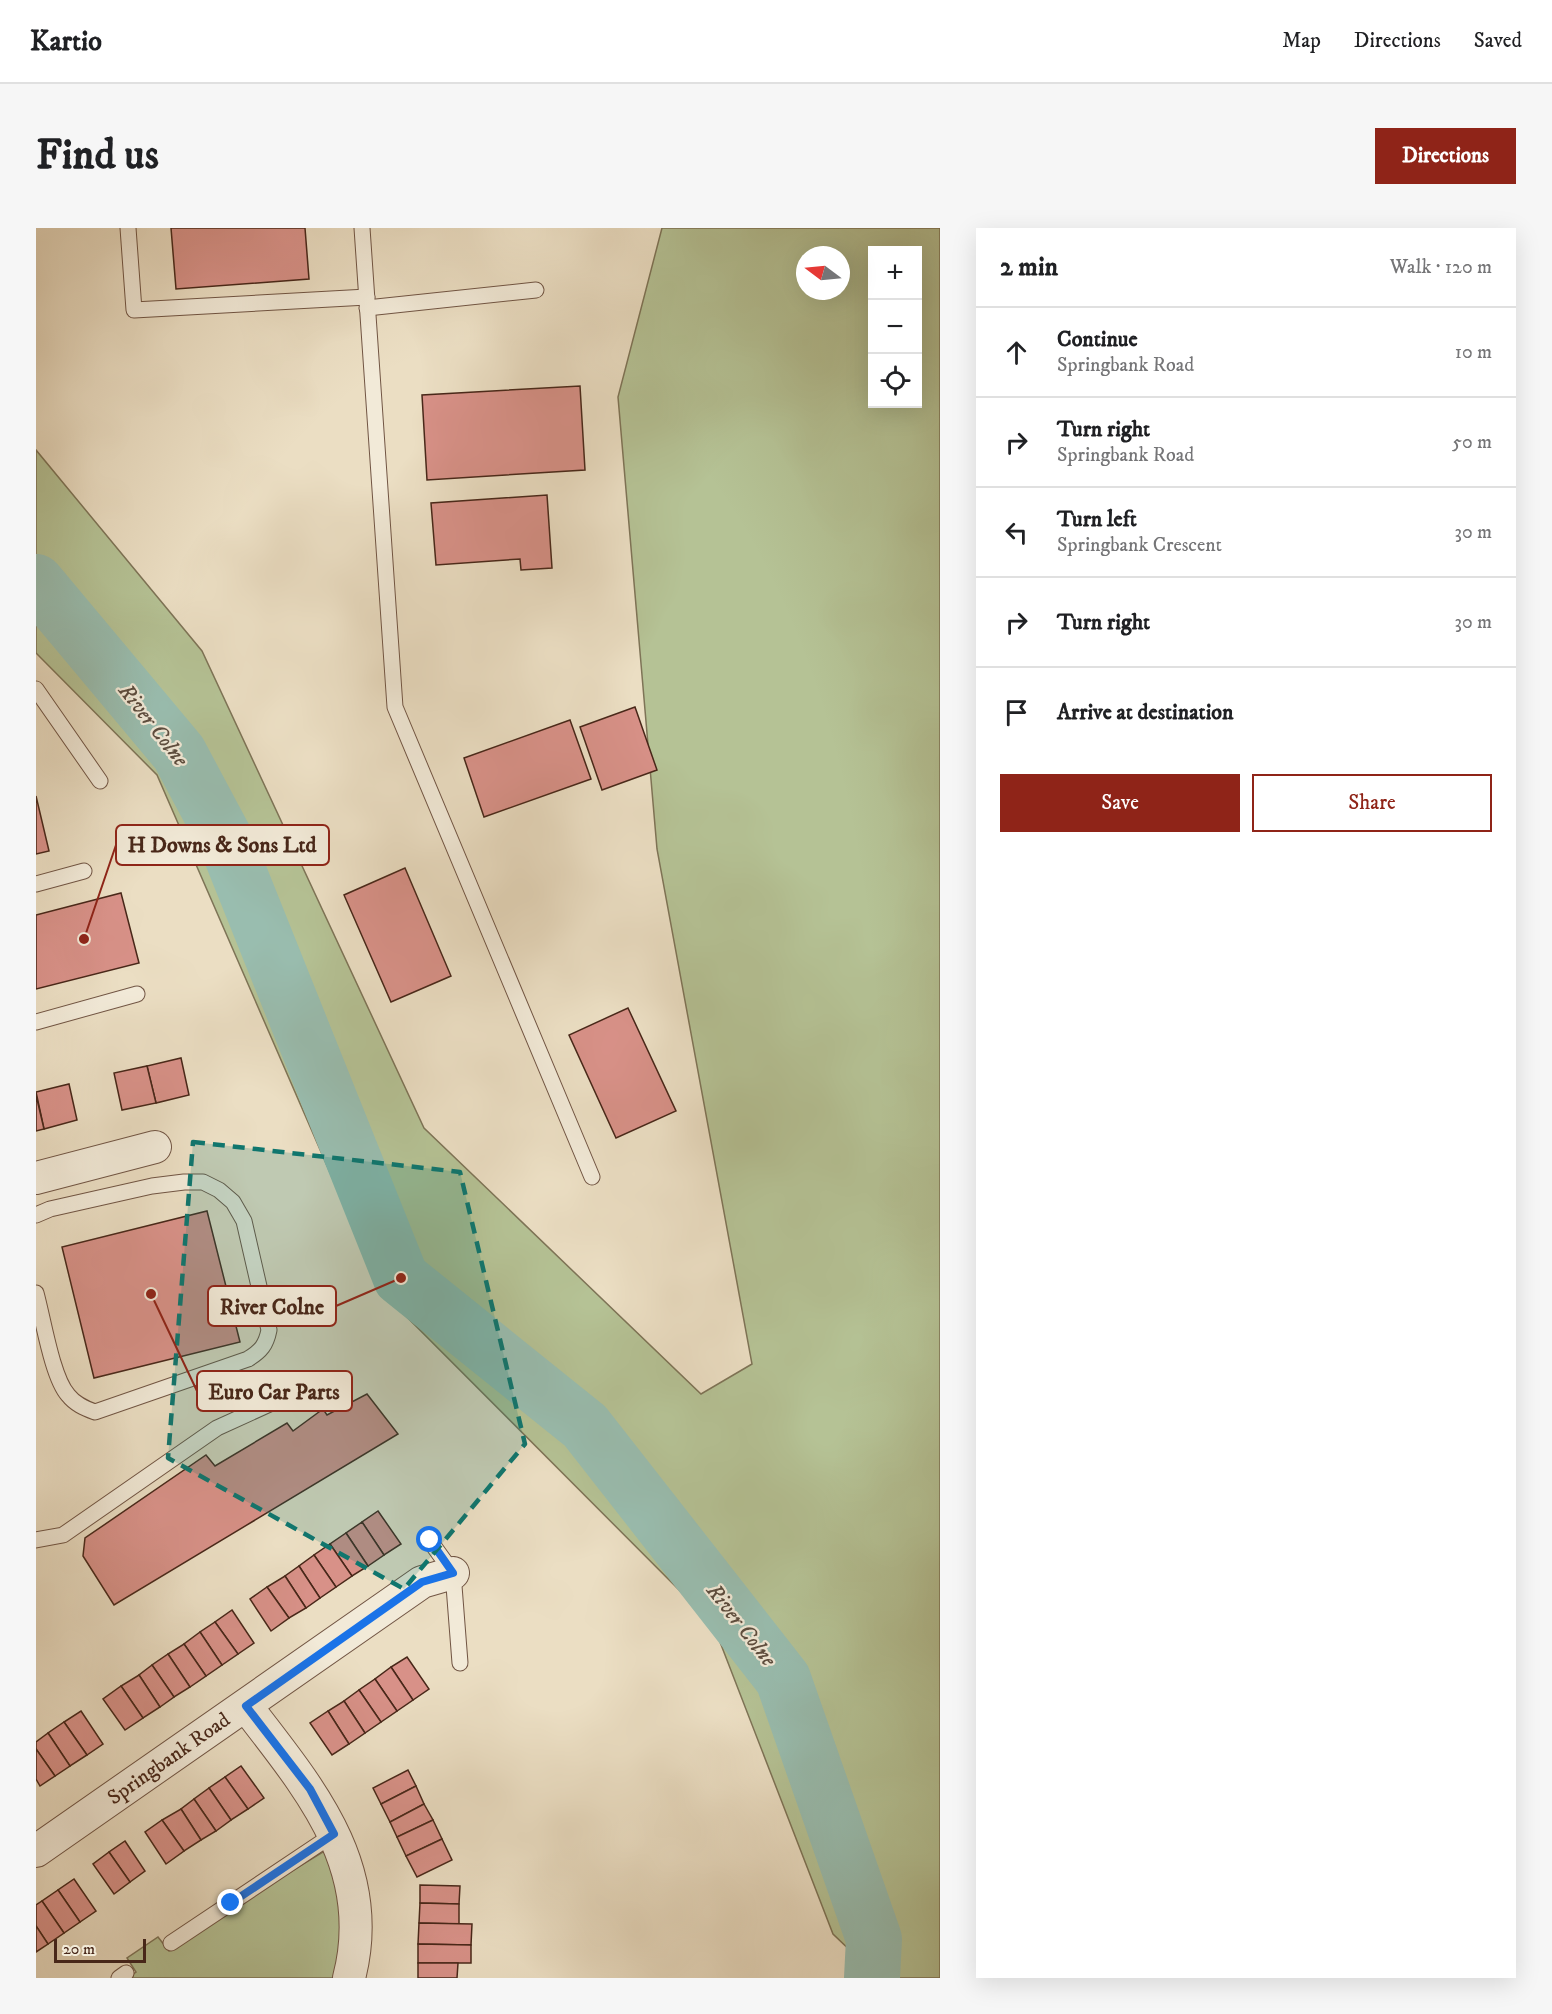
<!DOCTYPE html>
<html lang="en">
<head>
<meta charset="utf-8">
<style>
  body { margin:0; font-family:"IM FELL DW Pica",serif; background:#f6f6f6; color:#202124 }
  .controls { position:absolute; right:18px; top:18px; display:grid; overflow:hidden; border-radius:0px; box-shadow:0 6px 24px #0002 }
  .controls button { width:54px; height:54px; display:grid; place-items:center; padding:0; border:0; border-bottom:2px solid #e0e0e0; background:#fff; color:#202124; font:30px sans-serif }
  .compass { position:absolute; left:760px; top:18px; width:54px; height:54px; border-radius:50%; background:#fff; box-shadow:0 6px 24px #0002; rotate:286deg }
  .scale { position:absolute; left:18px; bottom:15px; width:92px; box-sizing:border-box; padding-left:6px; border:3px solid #482719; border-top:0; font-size:16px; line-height:21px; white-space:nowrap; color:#482719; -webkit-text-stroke:4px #f2ead8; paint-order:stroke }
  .stop { position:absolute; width:18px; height:18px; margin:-14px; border:4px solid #1a73e8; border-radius:50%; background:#fff }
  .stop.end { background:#1a73e8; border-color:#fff; box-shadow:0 2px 6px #0008 }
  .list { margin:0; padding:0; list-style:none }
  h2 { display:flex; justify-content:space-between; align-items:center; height:78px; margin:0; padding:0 24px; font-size:26px }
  h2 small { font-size:20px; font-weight:400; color:#757577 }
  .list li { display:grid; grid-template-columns:39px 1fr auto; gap:18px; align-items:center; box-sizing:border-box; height:90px; padding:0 24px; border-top:2px solid #e0e0e0 }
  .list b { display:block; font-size:22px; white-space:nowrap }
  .list p { margin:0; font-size:20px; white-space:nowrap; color:#757577 }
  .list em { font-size:20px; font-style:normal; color:#757577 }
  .actions { display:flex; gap:12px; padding:18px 24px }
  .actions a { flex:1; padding:14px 0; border:2px solid #8f2418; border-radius:0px; text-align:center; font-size:21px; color:#8f2418 }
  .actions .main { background:#8f2418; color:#fff }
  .icon { flex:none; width:33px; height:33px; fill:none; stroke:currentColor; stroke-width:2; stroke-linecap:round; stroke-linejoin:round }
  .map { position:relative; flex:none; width:904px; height:1750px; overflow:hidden; border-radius:0px }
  header { display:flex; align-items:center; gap:36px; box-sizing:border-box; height:84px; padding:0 30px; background:#fff; border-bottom:2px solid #e0e0e0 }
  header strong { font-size:28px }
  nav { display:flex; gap:33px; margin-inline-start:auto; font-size:21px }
  .intro { display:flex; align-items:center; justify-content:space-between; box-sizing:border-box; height:144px; padding:0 36px }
  h1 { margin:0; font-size:42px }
  .button { padding:15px 27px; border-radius:0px; background:#8f2418; color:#fff; font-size:21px; font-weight:700 }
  main { display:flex; gap:36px; padding:0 36px }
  aside { flex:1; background:#fff; border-radius:0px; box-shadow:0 6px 24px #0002 }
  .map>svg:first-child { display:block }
  .green { fill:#b5c295; stroke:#7e7457; stroke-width:1.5; fill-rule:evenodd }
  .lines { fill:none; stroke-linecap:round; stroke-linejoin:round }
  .river { stroke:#99bdaf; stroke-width:56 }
  .building { fill:#d89188; stroke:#482719; stroke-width:1.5 }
  .service-casing { stroke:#715544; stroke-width:17 }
  .minor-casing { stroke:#715544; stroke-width:34 }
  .service { stroke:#f2ead8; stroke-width:15 }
  .minor { stroke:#f2ead8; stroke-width:32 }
  .route { stroke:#1a73e8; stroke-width:8 }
  .marked { fill:#0f766e; fill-opacity:0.2; stroke:#0f766e; stroke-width:4.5; stroke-dasharray:12 8; stroke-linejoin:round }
  .labels { text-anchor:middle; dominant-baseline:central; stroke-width:4.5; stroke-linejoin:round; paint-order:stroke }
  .street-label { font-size:21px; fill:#482719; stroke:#f2ead8 }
  .water-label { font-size:22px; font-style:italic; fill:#5c4c3e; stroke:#f2ead8 }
  .leader { fill:none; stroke:#8f2418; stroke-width:2 }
  .callout-dot { fill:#8f2418; stroke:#f2ead8; stroke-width:2 }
  .callout { fill:#f2ead8; stroke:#8f2418; stroke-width:2 }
  .callout-label { font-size:22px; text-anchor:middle; font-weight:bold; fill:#482719 }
</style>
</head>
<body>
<header>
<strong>Kartio</strong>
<nav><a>Map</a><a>Directions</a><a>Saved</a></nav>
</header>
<div class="intro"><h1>Find us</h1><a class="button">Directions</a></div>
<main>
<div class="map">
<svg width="904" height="1750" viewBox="0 0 904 1750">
  <rect width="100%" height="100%" fill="#ebdec3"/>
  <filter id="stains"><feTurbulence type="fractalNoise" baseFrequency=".00333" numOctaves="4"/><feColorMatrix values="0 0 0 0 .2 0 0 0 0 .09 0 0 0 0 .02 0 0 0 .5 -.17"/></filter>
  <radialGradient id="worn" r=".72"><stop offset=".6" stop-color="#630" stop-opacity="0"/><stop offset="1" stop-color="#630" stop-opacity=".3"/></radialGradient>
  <g class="green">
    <path d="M626,0H904V1750H843L797,1706L677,1396L346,1064L121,547L0,425V222L166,423L388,900L665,1166L716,1136L621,621L582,169ZM837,22H882V176H837ZM769,27H805V63H769Z"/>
    <path d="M295,1619L307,1647L306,1750H92L100,1744L91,1730L122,1709L133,1723L202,1676Z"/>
  </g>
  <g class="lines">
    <path class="river" d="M0,354L143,525L190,613L365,1050L549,1198L747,1451L838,1711L836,1750"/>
  </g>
  <g class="building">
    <path d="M135,0H269L273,51L140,61Z"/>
    <path d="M544,158L549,242L391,252L386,167Z"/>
    <path d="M511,267L516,340L485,342L484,331L400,337L395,275Z"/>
    <path d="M599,479L621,542L566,562L544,499Z"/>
    <path d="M534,492L555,551L448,589L428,530Z"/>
    <path d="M0,568L13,623L0,626Z"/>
    <path d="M369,640L415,748L355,774L308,667Z"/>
    <path d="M85,665L103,735L0,761V687Z"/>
    <path d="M592,780L640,883L580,910L533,807Z"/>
    <path d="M145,830L153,867L120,875L111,838Z"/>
    <path d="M111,838L120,875L86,882L78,845Z"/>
    <path d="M33,856L41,892L8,901L0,864Z"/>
    <path d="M0,867L8,901L0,903Z"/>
    <path d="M171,983L204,1114L58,1150L26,1019Z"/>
    <path d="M331,1166L362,1206L78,1377L47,1328L49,1310L170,1227L179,1238L251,1195L257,1203L287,1181L291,1187Z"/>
    <path d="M342,1283L365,1316L348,1327L326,1294Z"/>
    <path d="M326,1294L348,1327L332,1338L310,1305Z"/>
    <path d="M310,1305L332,1338L316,1348L294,1316Z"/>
    <path d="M294,1316L316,1348L300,1359L278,1327Z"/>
    <path d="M278,1327L300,1359L284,1370L263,1338Z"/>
    <path d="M263,1338L284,1370L270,1380L249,1348Z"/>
    <path d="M249,1348L270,1380L253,1390L231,1359Z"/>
    <path d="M231,1359L253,1390L235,1403L214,1371Z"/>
    <path d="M196,1382L218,1415L202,1426L179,1394Z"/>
    <path d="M179,1394L202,1426L186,1437L164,1404Z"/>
    <path d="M164,1404L186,1437L170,1448L148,1416Z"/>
    <path d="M148,1416L170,1448L154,1459L132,1426Z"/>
    <path d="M132,1426L154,1459L138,1469L116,1437Z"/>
    <path d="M371,1429L393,1461L377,1472L355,1439Z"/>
    <path d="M116,1437L138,1469L124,1479L103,1447Z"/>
    <path d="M355,1439L377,1472L361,1483L339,1451Z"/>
    <path d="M103,1447L124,1479L107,1490L85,1458Z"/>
    <path d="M339,1451L361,1483L345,1494L323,1462Z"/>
    <path d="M85,1458L107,1490L89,1502L67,1471Z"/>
    <path d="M323,1462L345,1494L329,1505L308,1473Z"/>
    <path d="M308,1473L329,1505L313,1516L292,1483Z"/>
    <path d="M45,1483L67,1516L51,1527L28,1494Z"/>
    <path d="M292,1483L313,1516L296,1527L274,1495Z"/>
    <path d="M28,1494L51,1527L34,1538L12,1505Z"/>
    <path d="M12,1505L34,1538L19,1548L0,1521V1514Z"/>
    <path d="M0,1521L19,1548L4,1558L0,1551Z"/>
    <path d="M205,1538L228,1570L212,1581L189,1549Z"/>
    <path d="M372,1542L380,1558L345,1576L337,1560Z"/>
    <path d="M189,1549L212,1581L195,1592L173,1560Z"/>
    <path d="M380,1558L388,1576L354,1594L345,1576Z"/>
    <path d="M173,1560L195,1592L180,1603L158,1571Z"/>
    <path d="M158,1571L180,1603L165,1612L145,1581Z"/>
    <path d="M388,1576L397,1592L361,1609L354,1594Z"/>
    <path d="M145,1581L165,1612L148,1623L126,1592Z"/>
    <path d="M126,1592L148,1623L130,1636L109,1604Z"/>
    <path d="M397,1592L406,1611L370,1628L361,1609Z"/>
    <path d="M406,1611L416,1632L381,1649L370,1628Z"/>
    <path d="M89,1613L109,1643L94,1654L73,1624Z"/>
    <path d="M73,1624L94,1654L78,1666L57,1636Z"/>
    <path d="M38,1651L60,1683L44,1694L22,1662Z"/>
    <path d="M384,1657L424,1658L423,1676L384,1675Z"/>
    <path d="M22,1662L44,1694L28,1705L6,1673Z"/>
    <path d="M6,1673L28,1705L12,1716L0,1698V1677Z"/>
    <path d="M384,1675L423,1676V1696L383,1695Z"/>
    <path d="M383,1695L436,1696L435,1717L382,1716Z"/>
    <path d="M0,1698L12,1716L0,1724Z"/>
    <path d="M382,1716L435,1717V1735H382Z"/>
    <path d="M382,1735H422L421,1750H382Z"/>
  </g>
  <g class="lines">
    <g class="service-casing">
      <g id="service">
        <path d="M92,0L98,82L331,69"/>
        <path d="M326,0L359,479L556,949"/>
        <path d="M331,80L500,62"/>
        <path d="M0,461L64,553"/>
        <path d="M0,656L48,643"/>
        <path d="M0,794L101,766"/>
        <path d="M0,987L14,981L116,958L148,954H167L183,962L197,974L208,993L233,1102C230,1117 225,1123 212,1131L59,1184C48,1180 39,1176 32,1167C16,1149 7,1090 0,1065"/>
        <path d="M0,1312L27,1307L181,1200L249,1169"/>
        <path d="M394,1313L417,1345L424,1435"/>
        <path d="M135,1715L298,1606"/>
        <path d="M83,1750L90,1745"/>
      </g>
    </g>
    <g class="minor-casing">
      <g id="minor">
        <path d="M0,950L119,919"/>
        <path d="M210,1478C273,1560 342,1639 313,1750"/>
        <path d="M0,1623L386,1354L417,1345"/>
      </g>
    </g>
    <use href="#service" class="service"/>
    <use href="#minor" class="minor"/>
  </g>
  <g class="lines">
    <path class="route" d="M195,1675L298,1606L274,1561L210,1478L386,1354L417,1345L394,1312"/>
  </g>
  <path class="marked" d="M157,914L424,944L489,1216L368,1361L132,1230Z"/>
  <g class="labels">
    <g class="street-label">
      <text transform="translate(133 1531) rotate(-35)">Springbank Road</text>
    </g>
    <g class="water-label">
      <text transform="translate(117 497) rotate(52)">River Colne</text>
      <text transform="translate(705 1397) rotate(52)">River Colne</text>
    </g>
  </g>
  <path class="leader" d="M48 711L80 617M365 1050L300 1078M115 1066L161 1163"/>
  <g class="callout-dot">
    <circle cx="48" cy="711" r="6"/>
    <circle cx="365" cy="1050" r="6"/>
    <circle cx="115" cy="1066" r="6"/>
  </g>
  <g class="callout">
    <rect x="80" y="597" width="213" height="40" rx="6"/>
    <rect x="172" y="1058" width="128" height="40" rx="6"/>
    <rect x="161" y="1143" width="155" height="40" rx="6"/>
  </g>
  <g class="callout-label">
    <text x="186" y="624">H Downs &amp; Sons Ltd</text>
    <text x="236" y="1086">River Colne</text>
    <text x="238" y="1171">Euro Car Parts</text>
  </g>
  <rect width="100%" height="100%" filter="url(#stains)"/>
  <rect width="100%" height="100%" fill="url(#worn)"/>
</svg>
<div class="controls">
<button>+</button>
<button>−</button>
<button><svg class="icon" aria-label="locate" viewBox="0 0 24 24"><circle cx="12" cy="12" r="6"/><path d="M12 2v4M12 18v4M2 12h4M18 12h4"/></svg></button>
</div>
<svg class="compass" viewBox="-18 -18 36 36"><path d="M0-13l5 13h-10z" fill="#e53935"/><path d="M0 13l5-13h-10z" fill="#757577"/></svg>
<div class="scale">20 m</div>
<div class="stop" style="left:394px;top:1312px"></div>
<div class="stop end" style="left:195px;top:1675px"></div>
</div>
<aside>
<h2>2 min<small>Walk · 120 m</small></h2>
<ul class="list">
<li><svg class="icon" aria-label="ahead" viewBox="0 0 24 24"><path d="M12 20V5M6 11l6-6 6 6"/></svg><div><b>Continue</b><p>Springbank Road</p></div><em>10 m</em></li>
<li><svg class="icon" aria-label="right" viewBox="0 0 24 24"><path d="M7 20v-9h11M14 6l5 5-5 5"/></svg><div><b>Turn right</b><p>Springbank Road</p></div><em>50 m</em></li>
<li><svg class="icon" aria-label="left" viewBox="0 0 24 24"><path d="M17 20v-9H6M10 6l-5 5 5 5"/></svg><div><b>Turn left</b><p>Springbank Crescent</p></div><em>30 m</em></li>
<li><svg class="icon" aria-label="right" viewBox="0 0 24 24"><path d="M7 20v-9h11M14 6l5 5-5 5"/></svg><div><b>Turn right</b></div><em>30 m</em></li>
<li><svg class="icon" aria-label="arrive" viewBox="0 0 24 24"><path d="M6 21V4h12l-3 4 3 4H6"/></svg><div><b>Arrive at destination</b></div></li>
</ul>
<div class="actions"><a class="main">Save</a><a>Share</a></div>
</aside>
</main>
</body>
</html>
